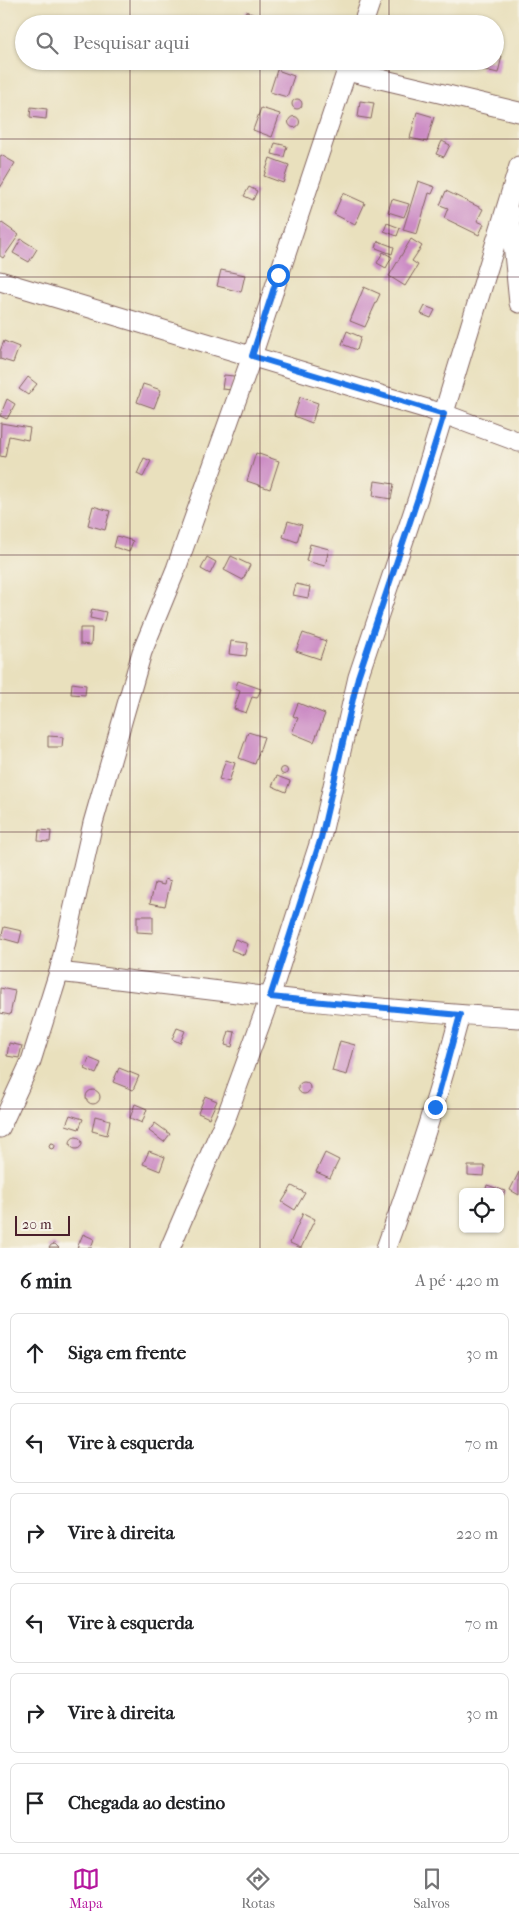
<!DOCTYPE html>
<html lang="pt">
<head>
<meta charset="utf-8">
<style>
  body { margin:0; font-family:"IM FELL French Canon",serif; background:#f6f6f6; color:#202124 }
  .controls { position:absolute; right:15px; bottom:15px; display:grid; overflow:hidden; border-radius:8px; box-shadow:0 1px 4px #0004 }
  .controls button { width:45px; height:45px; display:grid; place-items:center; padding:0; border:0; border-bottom:1px solid #e0e0e0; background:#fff; color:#202124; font:25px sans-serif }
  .scale { position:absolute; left:15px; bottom:12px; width:55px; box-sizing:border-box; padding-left:5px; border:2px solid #4a1f2b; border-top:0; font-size:14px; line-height:18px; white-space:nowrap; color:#4a1f2b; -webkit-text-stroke:4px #f7f3e8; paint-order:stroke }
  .stop { position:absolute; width:15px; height:15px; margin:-11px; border:4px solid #1a73e8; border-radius:50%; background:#fff }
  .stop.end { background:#1a73e8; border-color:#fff; box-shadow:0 1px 5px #0008 }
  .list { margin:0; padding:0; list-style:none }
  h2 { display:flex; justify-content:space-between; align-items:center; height:65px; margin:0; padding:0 20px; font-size:21px }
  h2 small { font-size:16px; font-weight:400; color:#757577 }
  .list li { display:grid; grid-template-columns:32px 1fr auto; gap:15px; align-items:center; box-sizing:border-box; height:80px; margin:0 10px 10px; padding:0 10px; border:1px solid #e0e0e0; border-radius:8px }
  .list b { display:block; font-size:19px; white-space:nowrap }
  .list em { font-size:16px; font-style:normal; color:#757577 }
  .icon { flex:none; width:28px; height:28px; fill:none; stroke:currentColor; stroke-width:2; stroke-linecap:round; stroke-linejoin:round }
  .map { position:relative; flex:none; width:519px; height:1248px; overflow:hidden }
  .search { position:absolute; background:#fff; box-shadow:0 1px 4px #0004; left:15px; right:15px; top:15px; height:55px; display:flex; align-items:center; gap:12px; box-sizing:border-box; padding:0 18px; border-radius:28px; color:#757577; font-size:19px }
  .sheet { height:605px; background:#fff }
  nav { display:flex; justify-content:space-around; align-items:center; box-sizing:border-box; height:70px; border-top:1px solid #e0e0e0; background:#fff; font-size:14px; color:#757577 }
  nav a { display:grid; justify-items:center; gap:2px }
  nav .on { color:#b5179e }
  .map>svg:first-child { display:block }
  .building { fill:#cc8cc5 }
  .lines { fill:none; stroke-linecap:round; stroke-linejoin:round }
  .minor-casing { stroke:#82635e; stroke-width:21 }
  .minor { stroke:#fff; stroke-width:19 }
  .route { stroke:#1a73e8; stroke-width:6 }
  .grid { fill:none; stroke:#4a1f2b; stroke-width:1; stroke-opacity:0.55 }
</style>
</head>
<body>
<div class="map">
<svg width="519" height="1248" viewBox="0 0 519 1248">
  <rect width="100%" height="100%" fill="#f7f3e8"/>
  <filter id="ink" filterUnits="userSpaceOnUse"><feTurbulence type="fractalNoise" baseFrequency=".02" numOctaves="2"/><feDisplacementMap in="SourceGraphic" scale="10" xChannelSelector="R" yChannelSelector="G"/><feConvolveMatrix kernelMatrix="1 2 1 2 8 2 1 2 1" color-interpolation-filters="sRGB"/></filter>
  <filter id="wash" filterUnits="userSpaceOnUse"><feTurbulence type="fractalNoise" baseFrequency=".0096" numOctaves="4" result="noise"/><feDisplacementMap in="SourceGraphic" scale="20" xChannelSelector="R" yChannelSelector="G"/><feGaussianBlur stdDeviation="1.12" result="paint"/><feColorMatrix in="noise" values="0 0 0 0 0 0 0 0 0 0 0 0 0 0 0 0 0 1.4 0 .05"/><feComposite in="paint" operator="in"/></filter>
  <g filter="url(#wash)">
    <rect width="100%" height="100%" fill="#e9e0bd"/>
    <g id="blocks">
      <g class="building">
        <path d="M246,11L262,19L260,24H240Z"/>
        <path d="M495,54L502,56L498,73L481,69L483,61H495Z"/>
        <path d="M277,70L294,76L287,97L270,92Z"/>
        <circle cx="297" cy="104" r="5"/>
        <path d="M360,101L374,103L371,119L358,117Z"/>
        <path d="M31,107L47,109L46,119L30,117Z"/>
        <path d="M261,108L280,114L272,137L253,130Z"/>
        <path d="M417,112L434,117L427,142L410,138Z"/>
        <circle cx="294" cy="122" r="5.5"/>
        <path d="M442,141L450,145L444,157L436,154Z"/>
        <path d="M275,143L287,146L284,157L272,154Z"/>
        <path d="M1,155L15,163L0,188V157Z"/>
        <path d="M270,158L289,165L283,183L264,176Z"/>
        <path d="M418,181L435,187L432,194L429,193L417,234L403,230Z"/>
        <path d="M249,187L257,191L253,200L244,196Z"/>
        <path d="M446,191L483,209L477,221L484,224L479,235L444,218L448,208L440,205Z"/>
        <path d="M343,193L365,203L355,225L334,214Z"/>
        <path d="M392,199L409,204L404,217L388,212Z"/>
        <path d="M2,223L19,235L3,258L0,256V225Z"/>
        <path d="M387,223L400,228L397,236L384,231Z"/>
        <path d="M21,239L37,249L29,262L13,253Z"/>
        <path d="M411,239L422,246L412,261L418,265L405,286L389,276Z"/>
        <path d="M378,241L394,247L392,254L376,248Z"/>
        <path d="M383,252L392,257L386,268L377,263Z"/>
        <path d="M221,270L245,275L241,292L217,286Z"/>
        <path d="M364,287L380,294L365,327L350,321Z"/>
        <path d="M425,306L435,310L431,318L421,314Z"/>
        <path d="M347,331L361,337L357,350L342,344Z"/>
        <path d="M4,341L19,347L13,363L0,359V351Z"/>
        <path d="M224,375L234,376L232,390L222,389Z"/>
        <path d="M28,377L37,384L28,395L19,389Z"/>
        <path d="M143,384L161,390L154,408L137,402Z"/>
        <path d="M300,397L318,403L312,423L294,416Z"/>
        <path d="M7,399L15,404L7,419L0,416Z"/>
        <path d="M1,423L30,428L28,440L9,436L5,457L0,456Z"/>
        <path d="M256,453L279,461L270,489L247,481Z"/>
        <path d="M144,458L151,461L143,477L137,474Z"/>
        <path d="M375,481L394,484L391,499L373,496Z"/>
        <path d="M93,506L110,511L105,530L88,525Z"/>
        <path d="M288,521L302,525L297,542L283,537Z"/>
        <path d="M117,536L133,541L129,552L114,547Z"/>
        <path d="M310,544L329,549L325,566L306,561Z"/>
        <path d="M231,556L250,565L243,580L224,570Z"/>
        <path d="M207,557L216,562L210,574L201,569Z"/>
        <path d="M296,584L310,587L308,598L293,595Z"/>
        <path d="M92,609L106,612L104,621L90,618Z"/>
        <path d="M80,628H92L91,645L80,644Z"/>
        <path d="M303,633L326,641L320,659L296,651Z"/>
        <path d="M231,641L248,643L246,656L229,654Z"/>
        <path d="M238,681L261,689L257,698L252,697L246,713L234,709L240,691L235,689Z"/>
        <path d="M72,683L86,685L85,695L71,694Z"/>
        <path d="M298,703L325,714L314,742L292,733L298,718L293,716Z"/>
        <path d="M248,732L264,737L255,764L239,758Z"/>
        <path d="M48,736L63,737L62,747H48Z"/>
        <path d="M226,760L235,763L229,782L219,779Z"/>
        <circle cx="284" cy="771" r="3.5"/>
        <path d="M277,776L290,781L286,792L272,786Z"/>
        <path d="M39,830L51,831L50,842L38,841Z"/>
        <path d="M165,879L171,881L165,906L150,903L155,883L164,885Z"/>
        <path d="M137,916H153V933L137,932Z"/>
        <path d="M4,927L22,931L19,943L1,938Z"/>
        <path d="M235,939L248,944L244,955L231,950Z"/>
        <path d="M0,988L15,991L10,1015L0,1013Z"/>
        <path d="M177,1028L185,1031L180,1043L172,1039Z"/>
        <path d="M229,1031L235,1032L232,1047L225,1045Z"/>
        <path d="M340,1041L355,1045L347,1075L332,1071Z"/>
        <path d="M9,1043L22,1046L19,1058L7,1056Z"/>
        <path d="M89,1058L101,1063L96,1074L85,1069Z"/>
        <path d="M119,1068L139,1076L133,1090L113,1082Z"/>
        <circle cx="304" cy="1088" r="6"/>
        <circle cx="93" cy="1097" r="7"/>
        <path d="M205,1096L217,1101L209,1118L198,1113Z"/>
        <path d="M135,1104L147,1109L142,1123L130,1118Z"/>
        <path d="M70,1115L83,1119L79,1129L66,1125Z"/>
        <path d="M95,1116L110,1120L107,1135L92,1131Z"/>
        <path d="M155,1123L170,1134L164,1142L149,1131Z"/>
        <circle cx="76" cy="1143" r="6"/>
        <circle cx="52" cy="1146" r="3"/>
        <path d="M149,1151L165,1157L160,1171L143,1164Z"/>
        <path d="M325,1153L339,1160L330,1178L316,1172Z"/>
        <path d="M468,1166H485L484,1176L468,1175Z"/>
        <path d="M519,1172V1195L510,1190Z"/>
        <path d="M487,1185L505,1191L500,1204V1192H485Z"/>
        <path d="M292,1186L305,1193L295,1210L282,1202Z"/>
        <path d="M303,1213L315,1219L301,1248L290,1243Z"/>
        <path d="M83,1234L94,1239L91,1248H77Z"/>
        <path d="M55,1244L59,1248H49L51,1245Z"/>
      </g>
    </g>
  </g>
  <g filter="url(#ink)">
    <use href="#blocks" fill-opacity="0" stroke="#82635e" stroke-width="1"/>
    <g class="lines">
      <g class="minor-casing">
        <g id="minor">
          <path d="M363,24L371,0"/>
          <path d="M347,71L519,112"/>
          <path d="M510,213L519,303"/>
          <path d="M0,281L444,414L519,442"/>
          <path d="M59,972C212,990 365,1010 519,1018"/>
          <path d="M0,1128L31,1061L59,972L93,823L142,652L176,569L252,356L350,61"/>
          <path d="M170,1248L227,1115L270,997L321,838L358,677L418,498L519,166"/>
          <path d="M386,1248C414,1171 439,1094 460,1015"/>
        </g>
      </g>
      <use href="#minor" class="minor"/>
    </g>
  </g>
  <g class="lines" filter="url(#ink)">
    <path class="route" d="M278,275L252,356L444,414L418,498L358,677L321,838L270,997L460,1015L435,1107"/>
  </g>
  <path class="grid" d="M130,0V24M260,0V24M389,0V24M130,61V1248M260,61V1248M389,61V1248M0,139H519M0,277H519M0,416H519M0,555H519M0,693H519M0,832H519M0,971H519M0,1109H519"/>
</svg>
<div class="controls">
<button><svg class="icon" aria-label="locate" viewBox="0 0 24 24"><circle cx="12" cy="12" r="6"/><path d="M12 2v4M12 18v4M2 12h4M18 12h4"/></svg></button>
</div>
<div class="scale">20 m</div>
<div class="stop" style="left:278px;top:275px"></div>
<div class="stop end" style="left:435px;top:1107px"></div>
<div class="search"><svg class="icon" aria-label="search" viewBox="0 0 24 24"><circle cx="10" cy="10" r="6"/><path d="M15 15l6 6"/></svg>Pesquisar aqui</div>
</div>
<section class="sheet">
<h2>6 min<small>A pé · 420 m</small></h2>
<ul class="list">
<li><svg class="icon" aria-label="ahead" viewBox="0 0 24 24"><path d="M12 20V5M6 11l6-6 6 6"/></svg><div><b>Siga em frente</b></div><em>30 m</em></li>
<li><svg class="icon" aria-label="left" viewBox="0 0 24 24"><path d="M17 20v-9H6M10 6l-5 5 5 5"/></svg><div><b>Vire à esquerda</b></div><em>70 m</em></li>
<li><svg class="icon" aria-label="right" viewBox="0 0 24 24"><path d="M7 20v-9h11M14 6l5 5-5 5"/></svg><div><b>Vire à direita</b></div><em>220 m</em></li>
<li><svg class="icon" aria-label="left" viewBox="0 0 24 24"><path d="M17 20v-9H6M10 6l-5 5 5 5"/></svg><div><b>Vire à esquerda</b></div><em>70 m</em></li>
<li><svg class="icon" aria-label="right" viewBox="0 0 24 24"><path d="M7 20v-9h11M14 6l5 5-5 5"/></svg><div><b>Vire à direita</b></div><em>30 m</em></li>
<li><svg class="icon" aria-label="arrive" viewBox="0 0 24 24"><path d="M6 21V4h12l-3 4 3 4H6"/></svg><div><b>Chegada ao destino</b></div></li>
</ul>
</section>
<nav>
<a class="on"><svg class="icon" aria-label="map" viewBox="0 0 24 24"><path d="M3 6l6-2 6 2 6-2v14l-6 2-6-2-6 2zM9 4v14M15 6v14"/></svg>Mapa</a>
<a><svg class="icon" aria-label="directions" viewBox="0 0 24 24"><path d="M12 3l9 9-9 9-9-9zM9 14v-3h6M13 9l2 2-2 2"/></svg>Rotas</a>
<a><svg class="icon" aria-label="saved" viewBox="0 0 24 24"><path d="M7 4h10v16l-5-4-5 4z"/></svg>Salvos</a>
</nav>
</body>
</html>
